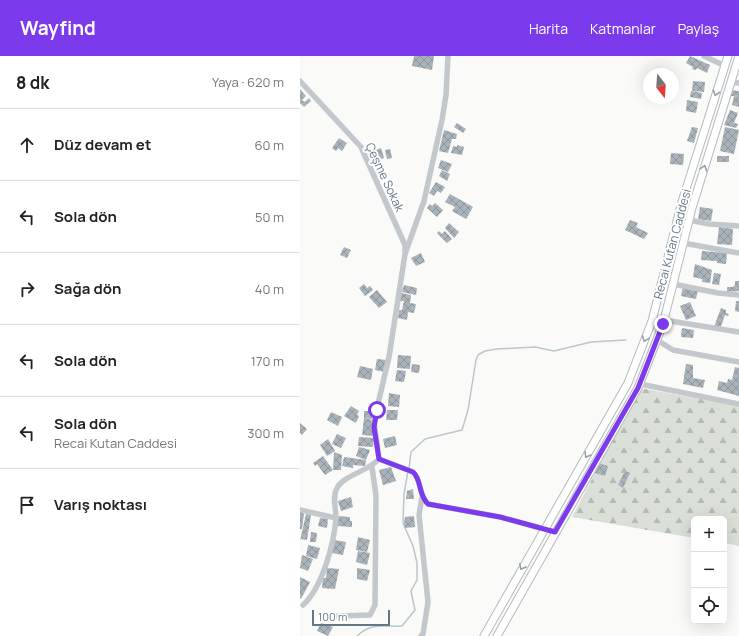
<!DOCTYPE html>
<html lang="tr">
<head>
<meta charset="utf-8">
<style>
  body { margin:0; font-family:Manrope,sans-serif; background:#f2f2f2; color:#222 }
  .controls { position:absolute; right:12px; bottom:12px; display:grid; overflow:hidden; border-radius:6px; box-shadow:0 4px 16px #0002 }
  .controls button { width:36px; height:36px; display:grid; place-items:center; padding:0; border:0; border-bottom:1px solid #e0e0e0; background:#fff; color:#222; font:20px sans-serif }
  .compass { position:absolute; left:343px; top:12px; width:36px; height:36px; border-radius:50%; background:#fff; box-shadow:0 4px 16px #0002; rotate:163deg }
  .scale { position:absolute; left:12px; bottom:10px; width:78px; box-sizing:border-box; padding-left:4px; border:2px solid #647784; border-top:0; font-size:11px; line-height:14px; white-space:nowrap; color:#647784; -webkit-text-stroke:3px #fff; paint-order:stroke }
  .stop { position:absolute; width:12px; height:12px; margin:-9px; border:3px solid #7c3aed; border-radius:50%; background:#fff }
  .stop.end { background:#7c3aed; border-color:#fff; box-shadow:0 1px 4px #0008 }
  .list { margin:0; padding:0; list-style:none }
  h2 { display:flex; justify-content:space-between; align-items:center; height:52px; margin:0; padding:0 16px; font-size:17px }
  h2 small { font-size:13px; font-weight:400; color:#767676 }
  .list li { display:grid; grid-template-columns:26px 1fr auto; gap:12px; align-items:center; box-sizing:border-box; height:72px; padding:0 16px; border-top:1px solid #e0e0e0 }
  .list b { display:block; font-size:15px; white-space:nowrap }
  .list p { margin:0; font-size:13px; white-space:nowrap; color:#767676 }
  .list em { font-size:13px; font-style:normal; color:#767676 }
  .icon { flex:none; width:22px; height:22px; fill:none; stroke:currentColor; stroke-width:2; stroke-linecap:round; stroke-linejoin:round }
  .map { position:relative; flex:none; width:439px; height:580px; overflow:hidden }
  header { display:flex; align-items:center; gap:24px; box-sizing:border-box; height:56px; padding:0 20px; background:#7c3aed; color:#fff }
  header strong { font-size:19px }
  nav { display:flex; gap:22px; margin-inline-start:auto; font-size:14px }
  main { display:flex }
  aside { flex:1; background:#fff }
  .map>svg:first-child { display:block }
  .forest { fill:url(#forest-firs) }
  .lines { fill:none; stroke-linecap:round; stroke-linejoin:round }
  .stream { stroke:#bbc7cb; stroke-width:1.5 }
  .building { fill:url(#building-cross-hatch) }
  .major-casing { stroke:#b4babe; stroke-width:9 }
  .minor { stroke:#c3c8cc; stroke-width:5.5 }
  .major { stroke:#fff; stroke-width:7 }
  .oneway { stroke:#92a0a9 }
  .route { stroke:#7c3aed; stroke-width:5 }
  .labels { text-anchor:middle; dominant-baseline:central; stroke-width:4; stroke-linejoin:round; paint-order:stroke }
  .street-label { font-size:12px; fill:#647784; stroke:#fff }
</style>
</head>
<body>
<header>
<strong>Wayfind</strong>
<nav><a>Harita</a><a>Katmanlar</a><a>Paylaş</a></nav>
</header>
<main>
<aside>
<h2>8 dk<small>Yaya · 620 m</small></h2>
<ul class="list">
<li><svg class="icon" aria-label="ahead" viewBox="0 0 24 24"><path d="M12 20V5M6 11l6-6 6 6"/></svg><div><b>Düz devam et</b></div><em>60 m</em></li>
<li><svg class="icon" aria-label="left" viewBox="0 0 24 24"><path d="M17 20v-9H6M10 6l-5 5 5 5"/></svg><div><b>Sola dön</b></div><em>50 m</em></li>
<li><svg class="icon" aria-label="right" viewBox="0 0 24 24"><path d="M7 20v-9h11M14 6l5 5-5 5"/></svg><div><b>Sağa dön</b></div><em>40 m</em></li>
<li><svg class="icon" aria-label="left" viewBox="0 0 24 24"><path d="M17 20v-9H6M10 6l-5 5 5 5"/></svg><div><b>Sola dön</b></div><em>170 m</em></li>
<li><svg class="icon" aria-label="left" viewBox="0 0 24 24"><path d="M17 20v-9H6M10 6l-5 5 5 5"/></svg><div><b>Sola dön</b><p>Recai Kutan Caddesi</p></div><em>300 m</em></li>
<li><svg class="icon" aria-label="arrive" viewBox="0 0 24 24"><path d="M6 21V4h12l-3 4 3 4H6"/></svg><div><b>Varış noktası</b></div></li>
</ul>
</aside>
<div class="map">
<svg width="439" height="580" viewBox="0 0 439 580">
  <defs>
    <pattern id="forest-firs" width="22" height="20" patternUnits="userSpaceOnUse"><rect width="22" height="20" fill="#dadfd7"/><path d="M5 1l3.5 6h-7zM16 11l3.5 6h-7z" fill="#b4bab4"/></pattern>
    <pattern id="building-cross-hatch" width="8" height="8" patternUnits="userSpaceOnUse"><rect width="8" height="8" fill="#aab3ba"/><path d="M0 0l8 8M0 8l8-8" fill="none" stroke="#8e969d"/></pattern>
  </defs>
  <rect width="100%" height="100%" fill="#fafaf8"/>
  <path class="forest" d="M340,332L439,350V490L424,487V463H394V482L272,461Z"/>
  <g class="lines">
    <g class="stream">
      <path d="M109,412L111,396L125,383L162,374L168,354L176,304L178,299L185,295L197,293L235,291L254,295L291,286L326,284"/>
      <path d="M57,580C71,566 85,571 102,570L115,554L111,535L117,524V507L113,490L103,467L104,438L108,415"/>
    </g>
  </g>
  <g class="building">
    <path d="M114,0H134L132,14L112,10Z"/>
    <path d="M390,0L410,9L407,17L397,12L396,14L392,13L393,11L386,7Z"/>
    <path d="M393,25L405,26L404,36L392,35Z"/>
    <path d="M0,33L6,40L2,44L5,46L9,42L11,45L4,51L0,47Z"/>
    <path d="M431,34L439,35V51L432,49L434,40H431Z"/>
    <path d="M391,35L402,37L401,43L390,41Z"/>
    <path d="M387,44L398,46L396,57L386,55Z"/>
    <path d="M430,54L438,57L434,67L438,68L436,72L424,69Z"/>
    <path d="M157,67L166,73L163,77L154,71Z"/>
    <path d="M392,71L398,72L394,87L387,85Z"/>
    <path d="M425,71L439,74L434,98L420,95Z"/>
    <path d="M144,74L157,78L156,83H152L148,97L139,95Z"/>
    <path d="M39,82L47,87L42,95L38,92L36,95L32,92Z"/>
    <path d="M157,89L164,91L162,99L151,97L153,90L157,91Z"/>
    <path d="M81,92L84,102L74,105L71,96Z"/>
    <path d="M90,93L92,102L87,103L85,94Z"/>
    <path d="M371,97L384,98L383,109L370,108Z"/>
    <rect x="417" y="100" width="12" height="6"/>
    <path d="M141,104L152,108L148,116L138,112Z"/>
    <path d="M142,114L150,118L147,125L139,120Z"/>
    <path d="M136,126L145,131L141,137L137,135L134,140L129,137Z"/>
    <path d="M150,138L173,151L166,163L152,155L155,151L145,146Z"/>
    <path d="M135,147L143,154L137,161L127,152L130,148L132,150Z"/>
    <path d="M400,151L413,153L411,165L398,163Z"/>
    <path d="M330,164L338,167L336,171L348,177L344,183L325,174Z"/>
    <path d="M149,167L159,176L154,182L145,172Z"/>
    <path d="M419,171L433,173L432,189L417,188Z"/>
    <path d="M139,175L142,178L145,175L152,183L147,187L137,177Z"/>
    <path d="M44,191L51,194L47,202L40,199Z"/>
    <path d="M402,195L427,197L426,208L417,207V205L401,204Z"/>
    <path d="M121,197L125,206L116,210L111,202Z"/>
    <path d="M395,208L412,214L410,227L402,226V223L393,221Z"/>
    <path d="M414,217L421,218L419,229L412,228Z"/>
    <path d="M435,225H439V235L427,236V231H433L435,229Z"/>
    <path d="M64,228L67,232L70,230L73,234L65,240L59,232Z"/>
    <path d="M104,229L117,232L116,239L102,236Z"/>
    <path d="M383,231L398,234L396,243L381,240Z"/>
    <path d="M77,234L87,246L79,252L69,241Z"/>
    <path d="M101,237L111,239L110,247L116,248L114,257L108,256L107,264L98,262L99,254H102L104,245H100Z"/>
    <path d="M436,245H439V256L435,255Z"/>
    <path d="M390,246L396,260L386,264L380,250Z"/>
    <path d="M421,252L426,254V257L429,258L428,260L425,259L420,273L414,271Z"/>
    <path d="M382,272L394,274L393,282L381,281Z"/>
    <path d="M98,299L111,300L110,313L97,312Z"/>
    <path d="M77,303L87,304L85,316L75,314Z"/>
    <path d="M112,308L120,309L119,317L111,316Z"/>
    <path d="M386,308L393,309V322L405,324L403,332L383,328Z"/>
    <path d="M60,310L73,313L71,324L57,321Z"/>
    <path d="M435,311L439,312V340L417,334L419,325L427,327L428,323L432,324Z"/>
    <path d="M97,314L106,315L104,326L95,325Z"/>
    <path d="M89,337L100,339L99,351L88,350Z"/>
    <path d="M51,350L59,355L57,359L59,360L56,367L44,360Z"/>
    <path d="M87,354H98L97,364H86Z"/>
    <path d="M64,355H73V363L64,362Z"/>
    <path d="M31,356L42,361L38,370L27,364Z"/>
    <path d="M64,362L73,364V380L62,379Z"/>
    <path d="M0,367L7,373L2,379L0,377Z"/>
    <path d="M37,378L46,382L41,392L32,388Z"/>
    <path d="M95,380L97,389L85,392L83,383Z"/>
    <path d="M59,381L74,382L73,391L58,390Z"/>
    <path d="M28,383L35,395L27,400L20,389Z"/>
    <path d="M59,391L70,394L66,404L56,400Z"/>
    <path d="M34,396L42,399L41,414H33Z"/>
    <path d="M23,400L33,414L25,419L17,408L15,410L13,407Z"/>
    <path d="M44,401L66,404L65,410L53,409V412L42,410Z"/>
    <path d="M298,407L308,410L305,420L295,417Z"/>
    <path d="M91,411L96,425L83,429L79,414Z"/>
    <path d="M325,415L330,417L323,432L318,429Z"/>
    <path d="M113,433L114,443H106L107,435Z"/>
    <path d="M51,441L53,451L41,455L38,445Z"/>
    <path d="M0,456L4,457L2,473H0Z"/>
    <path d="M6,458L11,459L7,484L1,483L0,485Z"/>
    <path d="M38,460L50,461V465H52V471L37,470Z"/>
    <path d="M114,460L115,471L105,472L104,467L105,461Z"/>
    <path d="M20,462L28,463L27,472L18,470Z"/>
    <path d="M11,476L17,477L16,486H10Z"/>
    <path d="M58,481L70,484L67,496L56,494Z"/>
    <path d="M34,484L46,486L43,499L32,497Z"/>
    <path d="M8,489L20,492L17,503L6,500Z"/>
    <path d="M58,495L70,497L67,509L56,506Z"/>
    <path d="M2,499L13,503L8,515L0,512Z"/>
    <path d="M27,512L39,513L35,533L22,532L23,522H26Z"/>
    <path d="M57,512L70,514L67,525L57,523Z"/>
    <path d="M0,521L10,526L1,543L0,542Z"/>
    <path d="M21,567L33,571L28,580L17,575Z"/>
  </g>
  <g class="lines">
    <g class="major-casing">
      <g id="major">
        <path d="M184,580L328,327L352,265L381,149L428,0"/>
        <path d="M197,580L338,332L363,268L392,152L439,0"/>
      </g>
    </g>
    <g class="minor">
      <path d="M148,0L146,39L142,64L124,145L105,198L89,301L74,365L79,403L113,416C122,424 118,439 128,448L200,461L255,476"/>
      <path d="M404,0L425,10"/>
      <path d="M0,25L61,91L105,189V195"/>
      <path d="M430,26L439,27"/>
      <path d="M389,164L409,168L439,170"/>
      <path d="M383,187L439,197"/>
      <path d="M373,228L418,237L439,239"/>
      <path d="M364,264L439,276"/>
      <path d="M357,284L373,294L439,306"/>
      <path d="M340,328L439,348"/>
      <path d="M0,454L36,462"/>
      <path d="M3,549C22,532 34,488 36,462C36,452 32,441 37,432C44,419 67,416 79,403"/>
      <path d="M37,560L70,559L75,549L76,440L72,411"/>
      <path d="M121,580L123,578L128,546L119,459L122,441"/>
    </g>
    <use href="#major" class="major"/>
  </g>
  <defs><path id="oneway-chevron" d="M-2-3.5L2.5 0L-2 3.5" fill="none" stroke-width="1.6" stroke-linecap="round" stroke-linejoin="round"/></defs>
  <g class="oneway">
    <use href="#oneway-chevron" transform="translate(416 37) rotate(107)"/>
    <use href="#oneway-chevron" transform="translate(404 112) rotate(-73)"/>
    <use href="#oneway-chevron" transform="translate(345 283) rotate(111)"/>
    <use href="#oneway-chevron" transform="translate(287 399) rotate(121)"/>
    <use href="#oneway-chevron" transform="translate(222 511) rotate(119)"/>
  </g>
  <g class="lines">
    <path class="route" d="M77,354L74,371L79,403L113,416C122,424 118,439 128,448L200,461L255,476L338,332L363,268"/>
  </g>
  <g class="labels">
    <g class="street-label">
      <text transform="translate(85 121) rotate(65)">Çeşme Sokak</text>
      <text transform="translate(372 188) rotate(-75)">Recai Kutan Caddesi</text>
    </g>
  </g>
</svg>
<div class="controls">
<button>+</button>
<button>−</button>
<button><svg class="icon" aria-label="locate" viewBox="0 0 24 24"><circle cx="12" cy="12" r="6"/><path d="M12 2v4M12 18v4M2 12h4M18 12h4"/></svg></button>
</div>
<svg class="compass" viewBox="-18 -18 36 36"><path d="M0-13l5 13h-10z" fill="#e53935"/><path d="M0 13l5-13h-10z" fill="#767676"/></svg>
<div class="scale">100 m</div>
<div class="stop" style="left:77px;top:354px"></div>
<div class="stop end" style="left:363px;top:268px"></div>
</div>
</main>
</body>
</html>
